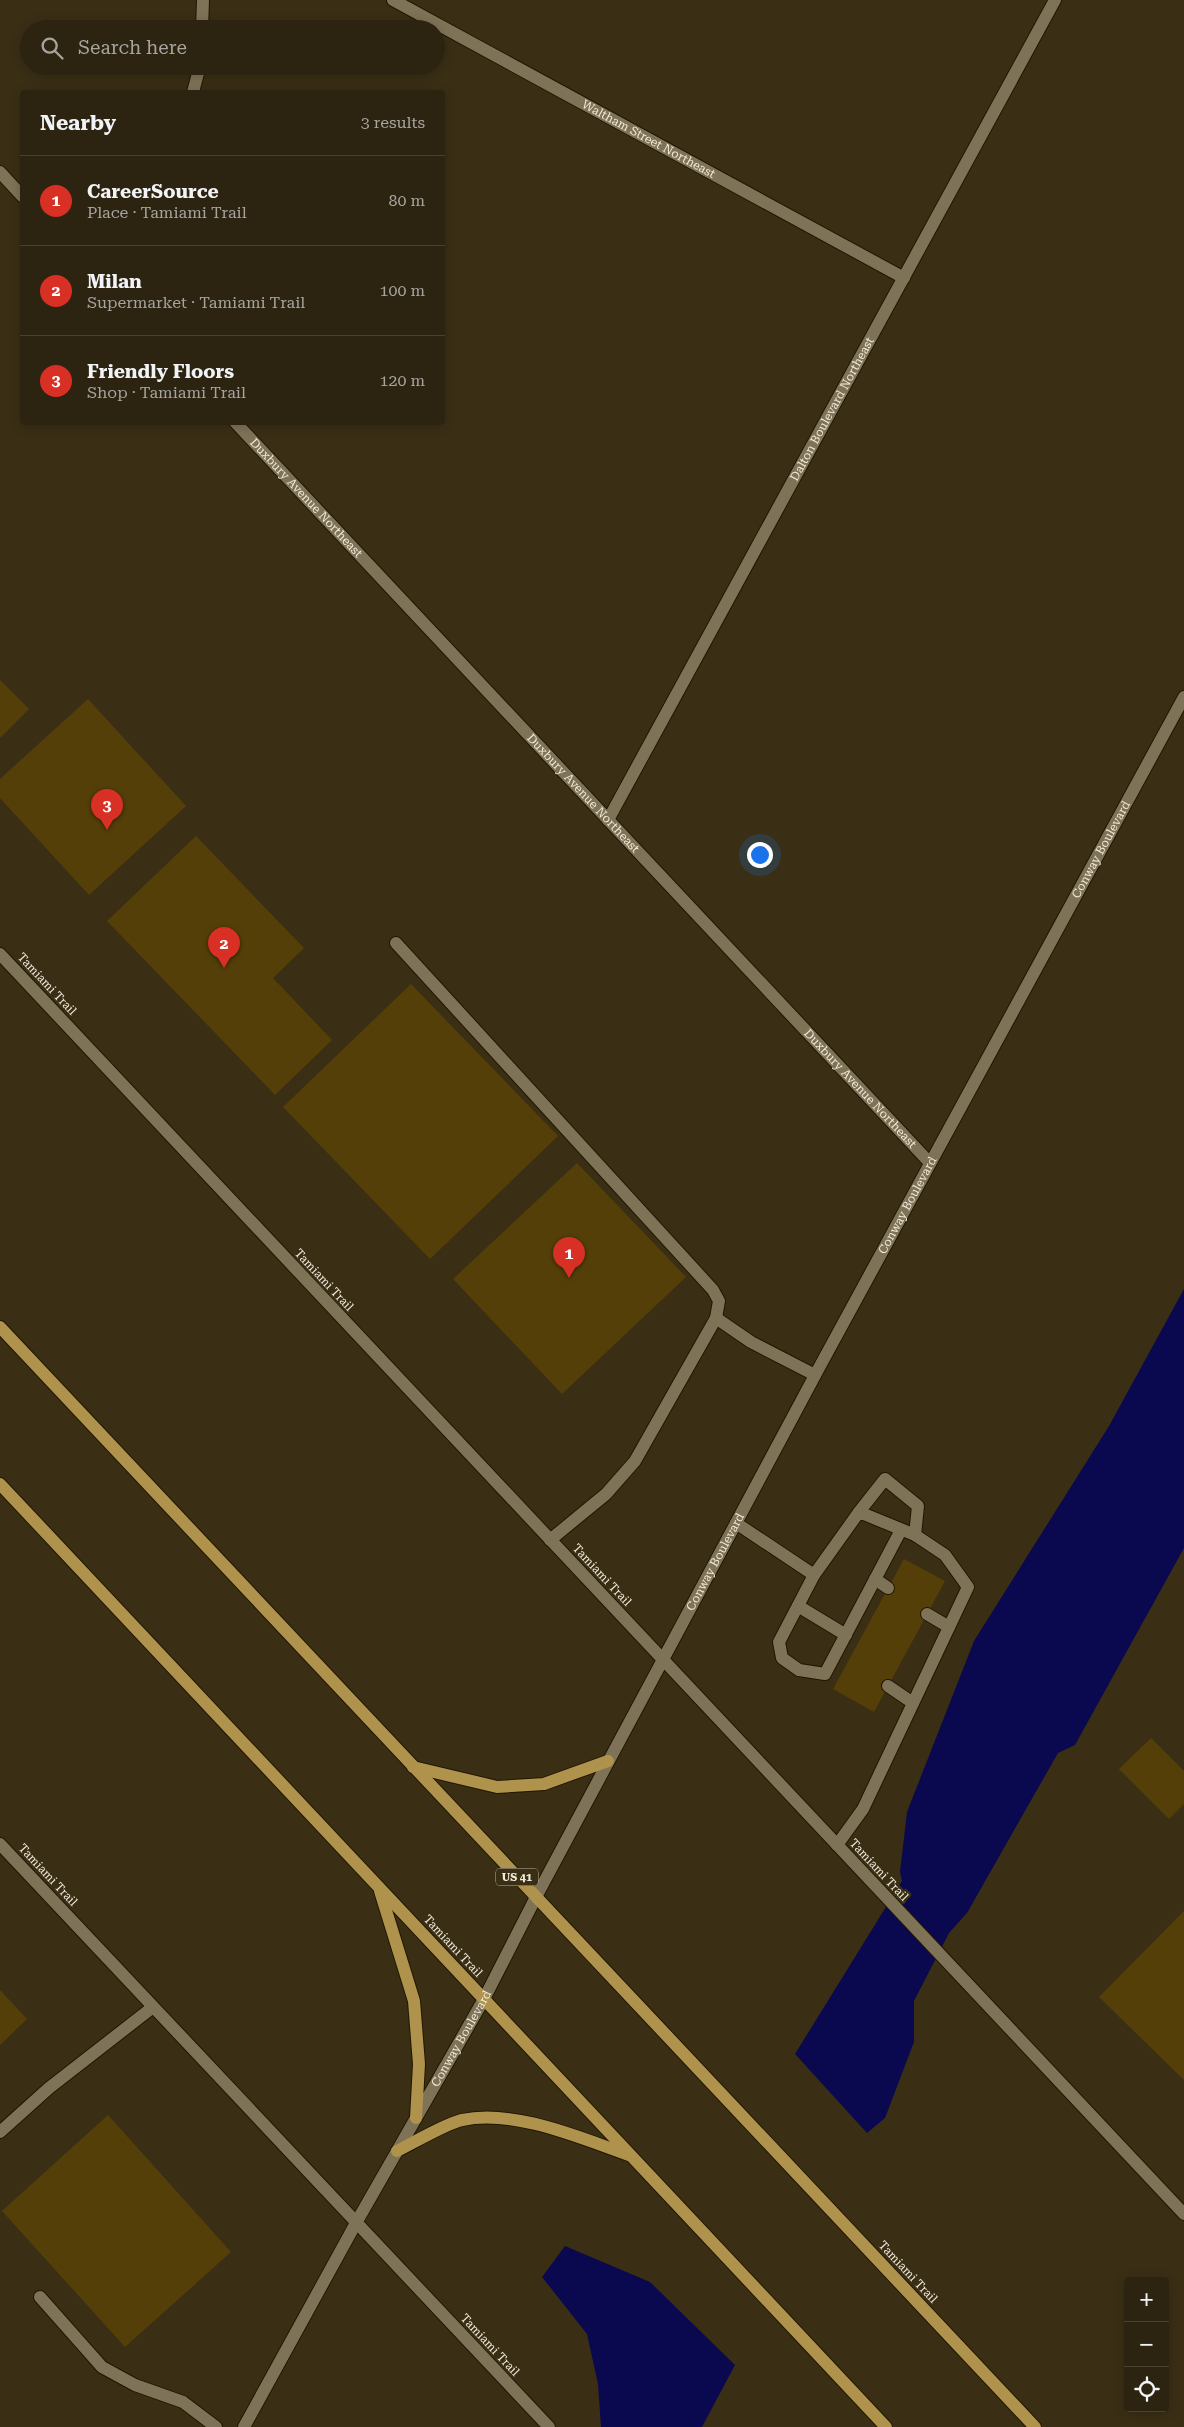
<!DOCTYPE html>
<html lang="en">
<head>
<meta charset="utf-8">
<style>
  body { margin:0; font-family:"Roboto Serif",serif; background:#342b19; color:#f1f3f6 }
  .controls { position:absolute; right:15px; bottom:15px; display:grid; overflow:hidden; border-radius:5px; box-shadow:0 2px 12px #0003 }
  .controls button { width:45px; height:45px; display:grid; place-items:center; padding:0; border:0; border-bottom:1px solid #484030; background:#2c2310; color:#f1f3f6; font:25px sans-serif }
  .you { position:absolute; left:759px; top:854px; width:18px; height:18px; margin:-12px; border:4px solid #fff; border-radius:50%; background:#1a73e8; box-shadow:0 0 0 8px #1a73e833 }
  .badge { display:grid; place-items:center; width:32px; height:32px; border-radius:50%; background:#d93025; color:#fff; font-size:16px; font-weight:700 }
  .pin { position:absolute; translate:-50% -41px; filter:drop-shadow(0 1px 2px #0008) }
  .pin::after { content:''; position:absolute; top:26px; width:18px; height:15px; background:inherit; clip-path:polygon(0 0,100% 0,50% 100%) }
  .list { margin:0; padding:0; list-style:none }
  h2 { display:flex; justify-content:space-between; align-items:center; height:65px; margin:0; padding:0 20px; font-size:21px }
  h2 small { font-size:16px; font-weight:400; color:#a6a49f }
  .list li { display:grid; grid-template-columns:32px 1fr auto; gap:15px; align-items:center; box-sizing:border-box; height:90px; padding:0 20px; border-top:1px solid #484030 }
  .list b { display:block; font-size:19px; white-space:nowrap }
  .list p { margin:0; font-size:16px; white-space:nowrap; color:#a6a49f }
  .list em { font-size:16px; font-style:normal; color:#a6a49f }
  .icon { flex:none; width:28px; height:28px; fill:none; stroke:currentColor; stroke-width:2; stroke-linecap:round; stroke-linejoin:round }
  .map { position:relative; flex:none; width:1184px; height:2427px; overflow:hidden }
  .search { position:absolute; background:#2c2310; box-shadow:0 2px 12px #0003; left:20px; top:20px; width:425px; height:55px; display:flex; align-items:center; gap:12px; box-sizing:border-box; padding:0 18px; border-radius:28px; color:#a6a49f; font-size:19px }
  .panel { position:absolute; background:#2c2310; box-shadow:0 2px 12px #0003; left:20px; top:90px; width:425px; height:335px; border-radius:5px }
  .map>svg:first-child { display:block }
  .water { fill:#0a084f }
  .building { fill:#543f09 }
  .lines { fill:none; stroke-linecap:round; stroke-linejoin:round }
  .service-casing { stroke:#211600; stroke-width:14 }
  .minor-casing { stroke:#211600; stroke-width:14 }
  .tertiary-casing { stroke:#211600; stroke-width:14 }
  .primary-casing { stroke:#211600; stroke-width:14 }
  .service { stroke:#7f7357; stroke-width:12 }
  .minor { stroke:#7f7357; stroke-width:12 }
  .tertiary { stroke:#7f7357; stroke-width:12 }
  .primary { stroke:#af924c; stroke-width:12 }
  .labels { text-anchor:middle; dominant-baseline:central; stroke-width:5; stroke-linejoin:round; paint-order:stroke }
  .shield { fill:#3a2f15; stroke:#bab2a0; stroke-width:1 }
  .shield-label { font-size:11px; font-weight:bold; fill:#f1eadb }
  .street-label { font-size:12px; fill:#f1eadb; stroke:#3a2f15 }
</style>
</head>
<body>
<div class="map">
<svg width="1184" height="2427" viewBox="0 0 1184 2427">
  <rect width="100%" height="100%" fill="#3a2f15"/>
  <g class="water">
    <path d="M1184,1289V1548L1075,1745L1058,1753L967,1913L949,1933L914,2001V2042L885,2118L867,2133L795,2054L902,1881L900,1872L907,1812L974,1641L1109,1426Z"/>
    <path d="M565,2246L650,2282L735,2365L702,2427H601L598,2384L587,2334L542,2277Z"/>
  </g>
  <g class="building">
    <path d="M0,680L29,709L0,738Z"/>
    <path d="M88,699L186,806L89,895L0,798V779Z"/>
    <path d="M196,836L304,948L273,978L332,1040L275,1095L107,921Z"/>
    <path d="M411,984L558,1136L430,1259L283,1107Z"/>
    <path d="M577,1163L686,1277L562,1394L453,1279Z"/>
    <path d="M904,1559L945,1581L874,1712L833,1689Z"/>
    <path d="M1151,1738L1184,1771V1804L1169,1819L1119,1769Z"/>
    <path d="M1184,1911V2080L1099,1997Z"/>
    <path d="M0,1990L27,2019L0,2045Z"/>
    <path d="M108,2115L231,2252L125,2347L2,2211Z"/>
  </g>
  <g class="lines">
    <g class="service-casing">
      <g id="service">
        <path d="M396,943L713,1290L719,1301L716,1318"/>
        <path d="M859,1512L885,1479L918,1506L915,1535"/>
        <path d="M736,1523L814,1575L859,1512L915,1535L945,1555L968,1587L863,1809L837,1845"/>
        <path d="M550,1540L606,1494L635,1461L716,1318L751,1342L815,1375"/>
        <path d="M814,1575L779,1642L782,1658L799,1670L825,1674L901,1530"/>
        <path d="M875,1579L888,1588"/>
        <path d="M798,1606L846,1635"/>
        <path d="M927,1614L949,1627"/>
        <path d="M888,1686L913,1703"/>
        <path d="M0,2132L49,2088L153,2007"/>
        <path d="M40,2297L102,2367L135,2385L183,2402L216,2427"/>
      </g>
    </g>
    <g class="minor-casing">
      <g id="minor">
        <path id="s1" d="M393,0L904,278"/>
        <path d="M202,29L203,0"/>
        <path d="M193,92L200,66"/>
        <path d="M0,172L22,196"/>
        <path id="s2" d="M235,422L930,1163"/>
        <path id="s3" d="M608,820L1055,0"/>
        <path d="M0,954L1184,2214"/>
        <path d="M0,1844L549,2427"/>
        <path id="s4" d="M536,1897L820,1366L1184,697"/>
      </g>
    </g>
    <g class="tertiary-casing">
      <g id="tertiary">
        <path id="s5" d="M244,2427L356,2223L484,1999L536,1897"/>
      </g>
    </g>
    <g class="primary-casing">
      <g id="primary">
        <path d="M0,1327L1035,2427"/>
        <path d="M0,1484L886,2427"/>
        <path d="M413,1767L497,1787L544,1784L608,1761"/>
        <path d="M380,1891L414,2001L419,2064L416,2118"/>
        <path d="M397,2151C413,2143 447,2123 462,2120C515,2109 580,2138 629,2155"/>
      </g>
    </g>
    <use href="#service" class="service"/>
    <use href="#minor" class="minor"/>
    <use href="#tertiary" class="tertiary"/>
    <use href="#primary" class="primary"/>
  </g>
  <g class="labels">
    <rect class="shield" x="496" y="1868.5" width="42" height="17" rx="4"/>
    <g class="shield-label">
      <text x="517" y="1877">US 41</text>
    </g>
    <g class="street-label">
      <text stroke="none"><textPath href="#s1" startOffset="291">Waltham Street Northeast</textPath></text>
      <text stroke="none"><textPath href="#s3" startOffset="468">Dalton Boulevard Northeast</textPath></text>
      <text stroke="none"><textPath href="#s2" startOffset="104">Duxbury Avenue Northeast</textPath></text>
      <text stroke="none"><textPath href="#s2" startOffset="509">Duxbury Avenue Northeast</textPath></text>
      <text stroke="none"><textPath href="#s4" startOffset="1190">Conway Boulevard</textPath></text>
      <text transform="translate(47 984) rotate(47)">Tamiami Trail</text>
      <text stroke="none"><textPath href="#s2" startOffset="914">Duxbury Avenue Northeast</textPath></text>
      <text stroke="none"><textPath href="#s4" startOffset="785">Conway Boulevard</textPath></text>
      <text transform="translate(324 1280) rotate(47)">Tamiami Trail</text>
      <text stroke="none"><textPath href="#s4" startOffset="380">Conway Boulevard</textPath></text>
      <text transform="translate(602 1575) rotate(47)">Tamiami Trail</text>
      <text transform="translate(879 1870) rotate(47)">Tamiami Trail</text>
      <text transform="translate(48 1875) rotate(47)">Tamiami Trail</text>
      <text transform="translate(453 1946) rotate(47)">Tamiami Trail</text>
      <text stroke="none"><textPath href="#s5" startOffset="445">Conway Boulevard</textPath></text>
      <text transform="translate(908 2272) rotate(47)">Tamiami Trail</text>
      <text transform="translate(490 2345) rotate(47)">Tamiami Trail</text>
    </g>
  </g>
</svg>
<div class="controls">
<button>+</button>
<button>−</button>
<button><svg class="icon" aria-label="locate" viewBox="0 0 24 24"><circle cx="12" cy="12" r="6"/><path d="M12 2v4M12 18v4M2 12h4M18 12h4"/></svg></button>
</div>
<div class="you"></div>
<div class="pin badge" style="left:569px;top:1278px">1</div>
<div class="pin badge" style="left:224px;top:968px">2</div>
<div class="pin badge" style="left:107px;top:830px">3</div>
<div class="search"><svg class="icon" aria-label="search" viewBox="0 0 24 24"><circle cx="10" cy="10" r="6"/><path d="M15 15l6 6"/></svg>Search here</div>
<section class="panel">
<h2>Nearby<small>3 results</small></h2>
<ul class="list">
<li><span class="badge">1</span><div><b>CareerSource</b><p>Place · Tamiami Trail</p></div><em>80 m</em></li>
<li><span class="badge">2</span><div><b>Milan</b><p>Supermarket · Tamiami Trail</p></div><em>100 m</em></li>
<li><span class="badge">3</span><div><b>Friendly Floors</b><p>Shop · Tamiami Trail</p></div><em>120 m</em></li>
</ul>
</section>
</div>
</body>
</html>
